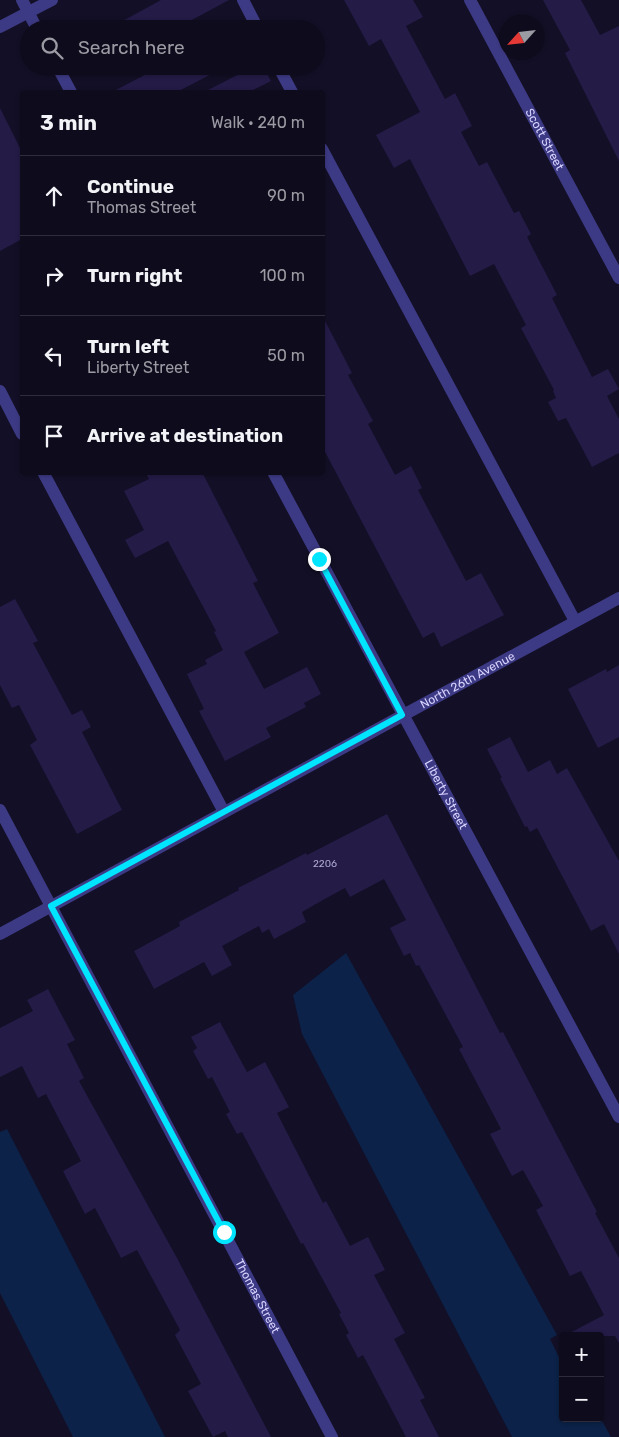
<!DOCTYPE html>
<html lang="en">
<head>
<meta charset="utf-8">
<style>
  body { margin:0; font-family:Rubik,sans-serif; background:#1c1929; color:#f1f3f6 }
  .controls { position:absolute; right:15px; bottom:15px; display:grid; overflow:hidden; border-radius:5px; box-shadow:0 1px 4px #0004 }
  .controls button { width:45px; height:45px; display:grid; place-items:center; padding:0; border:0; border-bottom:1px solid #2e2b3b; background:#0e0b1c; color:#f1f3f6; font:25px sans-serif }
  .compass { position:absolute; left:499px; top:15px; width:45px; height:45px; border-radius:50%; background:#0e0b1c; box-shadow:0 1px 4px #0004; rotate:243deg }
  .stop { position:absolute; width:15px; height:15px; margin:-11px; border:4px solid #00e5ff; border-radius:50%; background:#fff }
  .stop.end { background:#00e5ff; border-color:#fff; box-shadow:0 1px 5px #0008 }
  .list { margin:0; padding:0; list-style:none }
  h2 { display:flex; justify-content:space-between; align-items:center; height:65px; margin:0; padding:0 20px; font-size:21px }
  h2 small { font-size:16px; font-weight:400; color:#9b9ba3 }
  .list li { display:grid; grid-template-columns:32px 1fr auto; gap:15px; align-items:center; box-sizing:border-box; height:80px; padding:0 20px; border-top:1px solid #2e2b3b }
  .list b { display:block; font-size:19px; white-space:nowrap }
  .list p { margin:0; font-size:16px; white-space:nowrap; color:#9b9ba3 }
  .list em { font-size:16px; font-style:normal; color:#9b9ba3 }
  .icon { flex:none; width:28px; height:28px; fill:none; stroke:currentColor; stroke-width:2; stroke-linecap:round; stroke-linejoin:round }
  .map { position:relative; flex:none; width:619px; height:1437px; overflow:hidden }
  .search { position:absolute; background:#0e0b1c; box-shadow:0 1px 4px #0004; left:20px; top:20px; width:305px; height:55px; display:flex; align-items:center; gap:12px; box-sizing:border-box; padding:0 18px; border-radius:28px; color:#9b9ba3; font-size:19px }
  .panel { position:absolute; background:#0e0b1c; box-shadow:0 1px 4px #0004; left:20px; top:90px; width:305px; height:385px; border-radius:5px }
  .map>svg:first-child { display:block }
  .water { fill:#0c2248 }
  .building { fill:#241b47 }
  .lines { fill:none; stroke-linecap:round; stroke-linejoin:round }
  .service { stroke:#3d3a85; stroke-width:12 }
  .minor { stroke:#3d3a85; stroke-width:12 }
  .tertiary { stroke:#3d3a85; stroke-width:12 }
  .route { stroke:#00e5ff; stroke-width:6 }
  .labels { text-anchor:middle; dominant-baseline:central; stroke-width:4; stroke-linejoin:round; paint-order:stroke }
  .number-label { font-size:10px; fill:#aca6d1 }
  .street-label { font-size:12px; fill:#d9d4ff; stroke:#130f26 }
</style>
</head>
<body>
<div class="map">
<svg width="619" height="1437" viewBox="0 0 619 1437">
  <rect width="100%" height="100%" fill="#130f26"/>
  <g class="water">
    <path d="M346,953L557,1335L550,1339L563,1365V1418L600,1417L611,1437H512L302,1034L293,995Z"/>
    <path d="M7,1129L165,1437H73L0,1293V1132Z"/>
  </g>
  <g class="building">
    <path d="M161,0H229L175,29H108Z"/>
    <path d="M344,0H413L423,17L406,26L445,99L455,93L472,126L461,132L479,166L487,162L514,213L519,211L531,234L527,237L557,295L552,298L592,377L608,369L619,389L607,396L619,419V453L592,467L566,418L558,421L548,402L556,398L553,391L554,390L521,328L526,325L494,264L470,276L410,159L394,168L376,135L420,112L381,39L369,46Z"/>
    <path d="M543,0H581L600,35L619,26V161L565,53L570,50Z"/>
    <path d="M162,66H227L177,92H112Z"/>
    <path d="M255,66H263L271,81L249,92H204Z"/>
    <path d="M0,108L22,152V239L0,251Z"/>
    <path d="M322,315L352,373L348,375L373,421L368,424L395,475L411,466L422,488L418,490L466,581L481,573L504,615L441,647L434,632L423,638L322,446Z"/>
    <path d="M145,472H202L258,581L253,583L279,633L244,652L264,689L307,667L321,694L304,703L306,707L266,728L271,737L225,761L199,711L204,709L187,674L207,664L205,660L223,650L214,632L216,631L168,541L135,558L125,540L144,530L124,491L149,479Z"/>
    <path d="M15,599L38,641L33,643L68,708L72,715L82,710L91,727L82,732L122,810L77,834L30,745L37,740L19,705L12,708L0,685V607Z"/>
    <path d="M619,665V737L598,748L568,689L606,669L607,672Z"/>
    <path d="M510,737L528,772L550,760L557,774L567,768L619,861V954L604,924L591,931L537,828L530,832L527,826L525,827L500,778H502L487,749Z"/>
    <path d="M387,814L500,1033L503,1032L597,1212L595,1213L619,1258V1343L615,1336H564L604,1315L581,1271L570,1276L536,1210L543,1206L523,1170L512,1176L490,1134L501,1129L459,1049L463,1047L419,965L416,966L410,953L404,956L390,928L406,920L384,879L350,897L345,888L323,900L302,912L306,922L274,939L269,929L262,933L259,926L222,946L232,965L212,976L204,962L154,989L134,951L180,926L179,922L239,890L238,888L306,853L307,855Z"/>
    <path d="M48,989L75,1040L67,1044L84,1078L79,1081L177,1258L271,1437H228L225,1431L213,1437L188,1391L201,1384L175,1335L180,1330L137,1250L121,1258L95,1208L85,1214L63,1171L81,1161L46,1094L38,1098L22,1066L0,1077V1028L33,1011L27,1000Z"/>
    <path d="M220,1022L247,1072L265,1062L289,1107L277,1113L323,1203L326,1201L350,1246L368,1237L385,1270L374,1275L405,1333L394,1339L425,1398L420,1400L439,1437H406L363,1355L358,1358L346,1335L349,1333L339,1314L341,1313L303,1243L301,1244L297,1236L242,1132L237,1134L226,1114L230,1112L212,1077L208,1079L193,1051L197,1048L191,1037Z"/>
  </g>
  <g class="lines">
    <g class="service">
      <path d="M243,0L258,29"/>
      <path d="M278,66L292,92"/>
      <path d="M322,149L575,621"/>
      <path d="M0,391L22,434"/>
      <path d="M43,472L224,812"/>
    </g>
    <g class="minor">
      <path d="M22,0L37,29"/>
      <path id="s1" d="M470,0L619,278"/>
      <path d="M0,27L52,0"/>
      <path d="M57,66L71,92"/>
      <path id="s2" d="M273,472L619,1117"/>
      <path id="s3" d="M0,810L332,1437"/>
    </g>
    <path class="tertiary" id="s4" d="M0,934L619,598"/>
  </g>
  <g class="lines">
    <path class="route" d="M224,1232L51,906L402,715L319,559"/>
  </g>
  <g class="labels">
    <g class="number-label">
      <text x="325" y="864">2206</text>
    </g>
    <g class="street-label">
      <text stroke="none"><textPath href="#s1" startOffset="158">Scott Street</textPath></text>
      <text stroke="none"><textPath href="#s4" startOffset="532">North 26th Avenue</textPath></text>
      <text stroke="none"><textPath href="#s2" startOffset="366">Liberty Street</textPath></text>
      <text stroke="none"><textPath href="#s3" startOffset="550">Thomas Street</textPath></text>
    </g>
  </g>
</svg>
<div class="controls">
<button>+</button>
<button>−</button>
</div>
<svg class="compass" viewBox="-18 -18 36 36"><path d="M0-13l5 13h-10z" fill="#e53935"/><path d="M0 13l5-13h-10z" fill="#9b9ba3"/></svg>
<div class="stop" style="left:224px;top:1232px"></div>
<div class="stop end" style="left:319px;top:559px"></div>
<div class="search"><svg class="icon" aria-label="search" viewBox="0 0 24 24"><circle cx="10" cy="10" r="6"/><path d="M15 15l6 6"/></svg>Search here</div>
<section class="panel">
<h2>3 min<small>Walk · 240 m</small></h2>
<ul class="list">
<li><svg class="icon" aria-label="ahead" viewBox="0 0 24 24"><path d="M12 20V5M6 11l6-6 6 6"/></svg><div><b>Continue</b><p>Thomas Street</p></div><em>90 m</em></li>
<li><svg class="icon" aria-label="right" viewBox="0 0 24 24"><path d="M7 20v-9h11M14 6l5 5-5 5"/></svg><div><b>Turn right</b></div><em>100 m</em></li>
<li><svg class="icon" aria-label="left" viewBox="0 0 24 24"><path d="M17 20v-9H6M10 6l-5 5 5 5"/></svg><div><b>Turn left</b><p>Liberty Street</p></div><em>50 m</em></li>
<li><svg class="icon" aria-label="arrive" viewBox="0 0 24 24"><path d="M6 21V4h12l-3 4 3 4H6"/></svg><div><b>Arrive at destination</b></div></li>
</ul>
</section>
</div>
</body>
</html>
